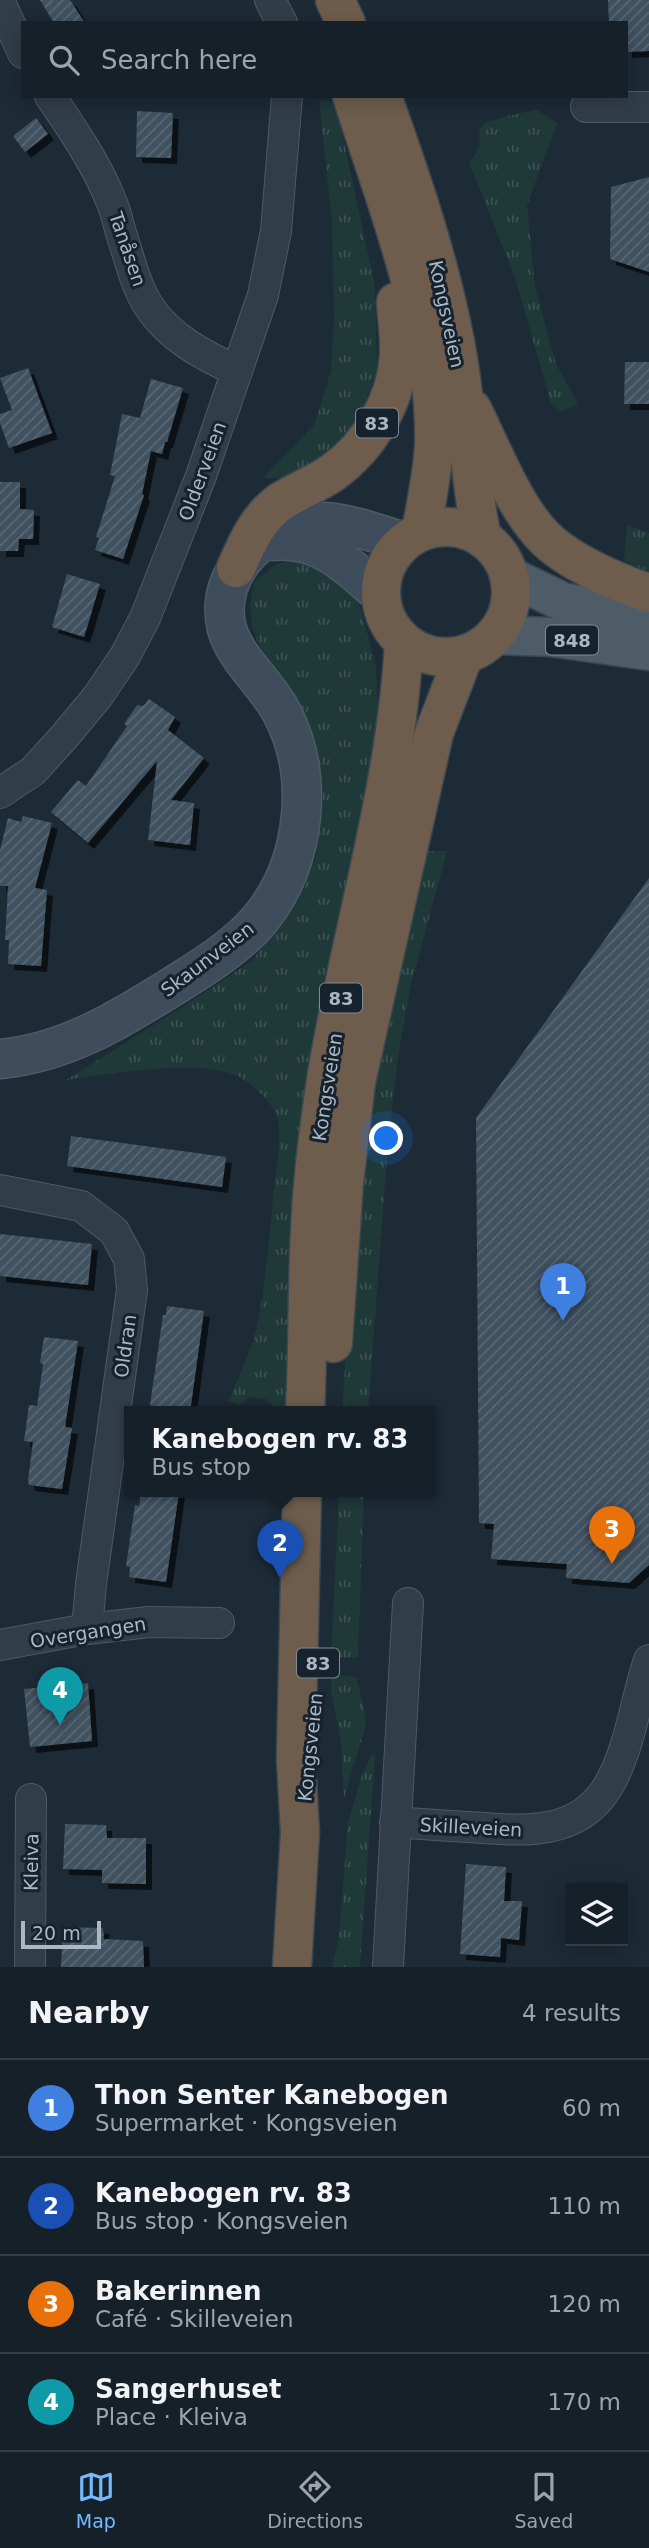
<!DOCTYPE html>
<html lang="en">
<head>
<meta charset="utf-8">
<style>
  body { margin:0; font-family:"DejaVu Sans",sans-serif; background:#232d35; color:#f1f3f6 }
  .controls { position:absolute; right:21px; bottom:21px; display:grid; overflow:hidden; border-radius:0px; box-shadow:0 4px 18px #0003 }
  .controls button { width:63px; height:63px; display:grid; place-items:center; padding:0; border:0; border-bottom:2px solid #353e46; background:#162029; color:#f1f3f6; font:35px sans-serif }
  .scale { position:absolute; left:21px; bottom:18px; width:80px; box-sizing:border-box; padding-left:7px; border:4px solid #aab8c5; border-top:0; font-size:19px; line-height:24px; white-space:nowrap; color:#aab8c5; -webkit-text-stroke:5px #16222c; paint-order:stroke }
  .you { position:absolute; left:387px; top:1139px; width:24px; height:24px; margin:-18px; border:5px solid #fff; border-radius:50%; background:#1a73e8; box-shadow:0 0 0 10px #1a73e833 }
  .badge { display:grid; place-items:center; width:46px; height:46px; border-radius:50%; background:#75baff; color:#fff; font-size:23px; font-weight:700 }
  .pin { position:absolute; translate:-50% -58px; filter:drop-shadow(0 2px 4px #0008) }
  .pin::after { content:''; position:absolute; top:37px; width:24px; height:21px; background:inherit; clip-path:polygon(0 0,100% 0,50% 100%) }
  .popup { position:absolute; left:124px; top:1406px; width:312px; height:91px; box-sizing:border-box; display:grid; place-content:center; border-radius:0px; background:#162029; filter:drop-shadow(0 2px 5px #0005); font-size:23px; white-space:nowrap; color:#9ea3a8 }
  .popup b { font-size:26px; color:#f1f3f6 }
  .popup::after { content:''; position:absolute; left:50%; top:100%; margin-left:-14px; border:14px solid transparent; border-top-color:#162029 }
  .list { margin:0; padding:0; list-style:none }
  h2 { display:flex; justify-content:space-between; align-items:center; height:91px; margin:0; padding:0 28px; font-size:30px }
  h2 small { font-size:23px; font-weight:400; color:#9ea3a8 }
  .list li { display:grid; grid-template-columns:46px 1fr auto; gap:21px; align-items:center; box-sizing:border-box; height:98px; padding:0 28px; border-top:2px solid #353e46 }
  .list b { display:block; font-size:26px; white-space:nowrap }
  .list p { margin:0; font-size:23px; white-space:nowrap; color:#9ea3a8 }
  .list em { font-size:23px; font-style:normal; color:#9ea3a8 }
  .icon { flex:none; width:38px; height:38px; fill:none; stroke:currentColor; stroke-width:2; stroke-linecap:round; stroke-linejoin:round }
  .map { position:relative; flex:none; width:649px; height:1967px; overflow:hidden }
  .search { position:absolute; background:#162029; box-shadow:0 4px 18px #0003; left:21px; right:21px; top:21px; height:77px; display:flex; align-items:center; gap:18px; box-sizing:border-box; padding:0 24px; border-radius:0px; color:#9ea3a8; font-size:26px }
  .sheet { height:483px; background:#162029 }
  nav { display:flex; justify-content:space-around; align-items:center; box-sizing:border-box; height:98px; border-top:2px solid #353e46; background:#162029; font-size:19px; color:#9ea3a8 }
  nav a { display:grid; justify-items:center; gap:4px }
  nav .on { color:#75baff }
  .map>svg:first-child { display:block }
  .grass { fill:url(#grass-tufts) }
  .building { fill:url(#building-hatch); filter:url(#shadow) }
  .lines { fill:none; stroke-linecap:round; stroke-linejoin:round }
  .street-casing { stroke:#4e5b66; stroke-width:32 }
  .secondary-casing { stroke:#4e5b66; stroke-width:41 }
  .primary-casing { stroke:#3a4651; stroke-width:41 }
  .highway-casing { stroke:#3b4852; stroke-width:41 }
  .street { stroke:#313d48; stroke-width:30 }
  .secondary { stroke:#3e4c5b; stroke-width:38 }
  .primary { stroke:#4e5c68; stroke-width:38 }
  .highway { stroke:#6e5d4d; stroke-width:38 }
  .labels { text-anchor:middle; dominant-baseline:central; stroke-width:6; stroke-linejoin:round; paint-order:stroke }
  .shield { fill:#16222c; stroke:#7e8b97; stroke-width:2 }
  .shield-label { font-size:18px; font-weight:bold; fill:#aab8c5 }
  .street-label { font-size:19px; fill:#aab8c5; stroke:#16222c }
</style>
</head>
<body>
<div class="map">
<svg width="649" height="1967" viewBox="0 0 649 1967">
  <defs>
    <pattern id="grass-tufts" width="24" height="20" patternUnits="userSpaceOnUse" patternTransform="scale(1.75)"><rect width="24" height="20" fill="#1f3838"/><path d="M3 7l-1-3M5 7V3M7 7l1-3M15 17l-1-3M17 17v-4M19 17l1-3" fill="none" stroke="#3d5353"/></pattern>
    <pattern id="building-hatch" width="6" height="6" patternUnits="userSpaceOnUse" patternTransform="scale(1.75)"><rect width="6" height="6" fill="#405160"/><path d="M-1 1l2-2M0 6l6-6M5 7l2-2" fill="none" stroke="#596875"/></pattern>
    <filter id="shadow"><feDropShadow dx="6" dy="6" stdDeviation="0" flood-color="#0009"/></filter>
  </defs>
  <rect width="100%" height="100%" fill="#1d2b37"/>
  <g class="grass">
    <path d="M319,101H335L375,286L377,369L361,415L331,452L293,478H263L314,425L331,371L334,319L332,221Z"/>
    <path d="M536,109L557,123L527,205L535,287L556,364L578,404L560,412L551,404L516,281L469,162C479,153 481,143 479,130L486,122Z"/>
    <path d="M627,525L649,533V572L624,561Z"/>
    <path d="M295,558L321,565L356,592L376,666L379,742L291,1412H278L266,1399L249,1397L240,1405L229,1401C238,1377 251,1352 257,1326C267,1281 269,1235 274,1189C276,1168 282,1142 278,1120C274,1102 247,1078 230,1073C190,1060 108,1074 66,1080L184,1006L253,960L298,897L316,857L323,795L317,746L302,707L259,646L252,626L250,604L254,582L276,565Z"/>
    <path d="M428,851H447L410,989L398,1056L387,1155L368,1412H342L362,1117L390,991Z"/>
    <path d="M339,1492H364L358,1658L331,1657Z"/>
    <path d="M332,1675L356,1677L364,1707L366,1725L344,1798L341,1741L331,1691Z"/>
    <path d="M372,1753L375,1756L360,1967H332L339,1936L348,1822L362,1775Z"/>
  </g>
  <g class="building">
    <path d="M40,0H70L85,23H54Z"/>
    <path d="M608,0H649V51L626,52V23H609Z"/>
    <path d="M137,111L173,113L171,158L136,157Z"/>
    <path d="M36,118L48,134L25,152L13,136Z"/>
    <path d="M649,177V272L610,259L611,187Z"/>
    <path d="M625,362H649V404H624Z"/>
    <path d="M28,368L52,433L9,448L0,423V414L12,410L0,378Z"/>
    <path d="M151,379L183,388L167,442H165L162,454L151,451L142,494L144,495L123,559L95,550L99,538L96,537L115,476L110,475L122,414L140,418Z"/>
    <path d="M0,482H20V509L34,510L33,539H19L18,551H0Z"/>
    <path d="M67,574L100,584L84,637L52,627Z"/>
    <path d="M149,699L175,717L168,730L204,758L171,800L194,803L190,845L148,840L157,761L88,843L51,812L78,780L86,786L127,726L124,724L137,705L143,706Z"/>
    <path d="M23,816L52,823L35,888L47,890L41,966L8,964L9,940H5L8,886H0V850L8,818L21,822Z"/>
    <path d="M649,878V1565L629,1583L566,1578L567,1564L491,1559L494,1524L479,1523L476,1118Z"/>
    <path d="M71,1136L226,1157L222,1187L67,1166Z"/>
    <path d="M0,1234L92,1244L88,1285L0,1276Z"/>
    <path d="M167,1306L204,1311L190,1412H152L153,1406L150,1405L163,1315H166Z"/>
    <path d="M44,1337L78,1341L65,1427L72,1428L62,1489L29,1485L28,1480L33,1442L24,1441L29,1405L37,1406L43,1364L40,1363Z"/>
    <path d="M141,1492H179L166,1582L129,1577L130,1567L126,1566L135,1505L139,1506Z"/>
    <path d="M88,1683L92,1741L30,1747L24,1689Z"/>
    <path d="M65,1824L106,1825L107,1838H146V1884L102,1883V1870L63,1869Z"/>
    <path d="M466,1864L506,1867L504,1901H522L519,1940L501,1938L500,1957L460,1954Z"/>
    <path d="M63,1927L103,1928L104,1939L143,1941L144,1967H61Z"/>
  </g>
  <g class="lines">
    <g class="street-casing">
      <g id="street">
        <path d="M270,0L282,23"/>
        <path d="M0,2L23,53"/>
        <path d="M50,96C74,131 97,165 112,203C117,215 119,228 123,239C130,261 136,286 148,305C169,338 203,355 237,371"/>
        <path d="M586,107H649"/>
        <path d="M0,793L33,771L64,737L98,696L125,656L145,618L201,476L263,295L276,231L287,96"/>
        <path d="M0,1190L81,1206L114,1231L129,1259L132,1290L91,1584L87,1629"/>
        <path d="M0,1645L87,1629L149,1622L219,1623"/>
        <path d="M395,1822C420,1824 445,1826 470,1827C520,1831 577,1837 607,1788C630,1751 635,1701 649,1660"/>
        <path d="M30,1967L31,1799"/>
        <path d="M388,1967L408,1603"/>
      </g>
    </g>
    <g class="secondary-casing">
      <g id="secondary">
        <path d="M274,541C319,536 349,566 380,594"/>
        <path d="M0,1059C67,1053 122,1018 178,983C207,965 240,944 261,918C306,862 315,776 282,713C267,684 236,660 227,629C212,572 268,519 322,522C349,523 378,534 404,542"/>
      </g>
    </g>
    <g class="primary-casing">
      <g id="primary">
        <path d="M509,576L563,602L649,619"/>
        <path d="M495,635L550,637L649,651"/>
      </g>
    </g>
    <g class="highway-casing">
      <g id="highway">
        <path d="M335,0L346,23"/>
        <path d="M352,96C387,207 438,331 434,447C432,476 426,504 421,532"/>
        <path d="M382,96C411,177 439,258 455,342C468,407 468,473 482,538"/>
        <path d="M472,409C491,447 514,507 544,537C567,561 617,583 649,593"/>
        <circle cx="446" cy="592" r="65"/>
        <path d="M236,568C247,543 257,519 280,502C297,491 316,484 332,473C369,447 397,400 399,355C400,338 397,319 396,302"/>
        <path d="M333,1343L344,1183L356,1082L434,733L464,655"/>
        <path d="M305,1412C308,1352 307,1292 310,1232C312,1179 319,1126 327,1074C351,930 396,789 404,643"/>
        <path d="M292,1967L300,1833L296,1759L302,1492"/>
      </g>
    </g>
    <use href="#street" class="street"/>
    <use href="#secondary" class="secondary"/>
    <use href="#primary" class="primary"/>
    <use href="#highway" class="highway"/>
  </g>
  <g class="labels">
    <g class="shield">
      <rect x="356" y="408.5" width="42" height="29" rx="5"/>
      <rect x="546" y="625.5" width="52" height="29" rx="5"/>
      <rect x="320" y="983.5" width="42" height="29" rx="5"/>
      <rect x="297" y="1648.5" width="42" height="29" rx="5"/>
    </g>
    <g class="shield-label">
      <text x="377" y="423">83</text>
      <text x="572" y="640">848</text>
      <text x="341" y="998">83</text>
      <text x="318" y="1663">83</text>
    </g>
    <g class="street-label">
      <text transform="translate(128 249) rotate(71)">Tanåsen</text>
      <text transform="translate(447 314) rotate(78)">Kongsveien</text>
      <text transform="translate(202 471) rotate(-70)">Olderveien</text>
      <text transform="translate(207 959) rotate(-37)">Skaunveien</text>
      <text transform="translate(327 1087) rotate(-81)">Kongsveien</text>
      <text transform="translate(125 1346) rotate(-82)">Oldran</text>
      <text transform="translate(88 1632) rotate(-9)">Overgangen</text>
      <text transform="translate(310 1747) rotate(-84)">Kongsveien</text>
      <text transform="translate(471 1827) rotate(3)">Skilleveien</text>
      <text transform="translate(31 1862) rotate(-89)">Kleiva</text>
    </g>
  </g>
</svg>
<div class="controls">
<button><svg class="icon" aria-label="layers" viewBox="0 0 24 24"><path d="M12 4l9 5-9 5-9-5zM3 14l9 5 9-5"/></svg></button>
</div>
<div class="scale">20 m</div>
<div class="you"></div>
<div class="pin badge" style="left:563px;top:1321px;background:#3f7fe0">1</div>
<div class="pin badge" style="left:280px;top:1578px;background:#1a4fb4">2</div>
<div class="popup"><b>Kanebogen rv. 83</b>Bus stop</div>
<div class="pin badge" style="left:612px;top:1564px;background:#e8710a">3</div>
<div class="pin badge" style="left:60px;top:1725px;background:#0f9aa8">4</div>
<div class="search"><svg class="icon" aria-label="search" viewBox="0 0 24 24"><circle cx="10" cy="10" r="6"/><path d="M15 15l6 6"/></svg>Search here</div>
</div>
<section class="sheet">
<h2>Nearby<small>4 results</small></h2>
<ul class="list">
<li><span class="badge" style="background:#3f7fe0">1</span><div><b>Thon Senter Kanebogen</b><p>Supermarket · Kongsveien</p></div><em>60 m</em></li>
<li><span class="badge" style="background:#1a4fb4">2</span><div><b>Kanebogen rv. 83</b><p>Bus stop · Kongsveien</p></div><em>110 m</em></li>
<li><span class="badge" style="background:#e8710a">3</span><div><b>Bakerinnen</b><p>Café · Skilleveien</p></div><em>120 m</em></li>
<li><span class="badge" style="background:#0f9aa8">4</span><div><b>Sangerhuset</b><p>Place · Kleiva</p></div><em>170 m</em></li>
</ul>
</section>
<nav>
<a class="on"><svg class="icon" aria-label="map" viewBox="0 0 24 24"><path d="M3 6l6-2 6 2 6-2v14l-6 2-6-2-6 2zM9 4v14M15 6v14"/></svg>Map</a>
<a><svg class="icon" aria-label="directions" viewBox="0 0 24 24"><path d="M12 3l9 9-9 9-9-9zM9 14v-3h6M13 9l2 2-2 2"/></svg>Directions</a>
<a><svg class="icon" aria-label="saved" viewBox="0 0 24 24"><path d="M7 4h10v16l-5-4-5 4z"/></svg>Saved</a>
</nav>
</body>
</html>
